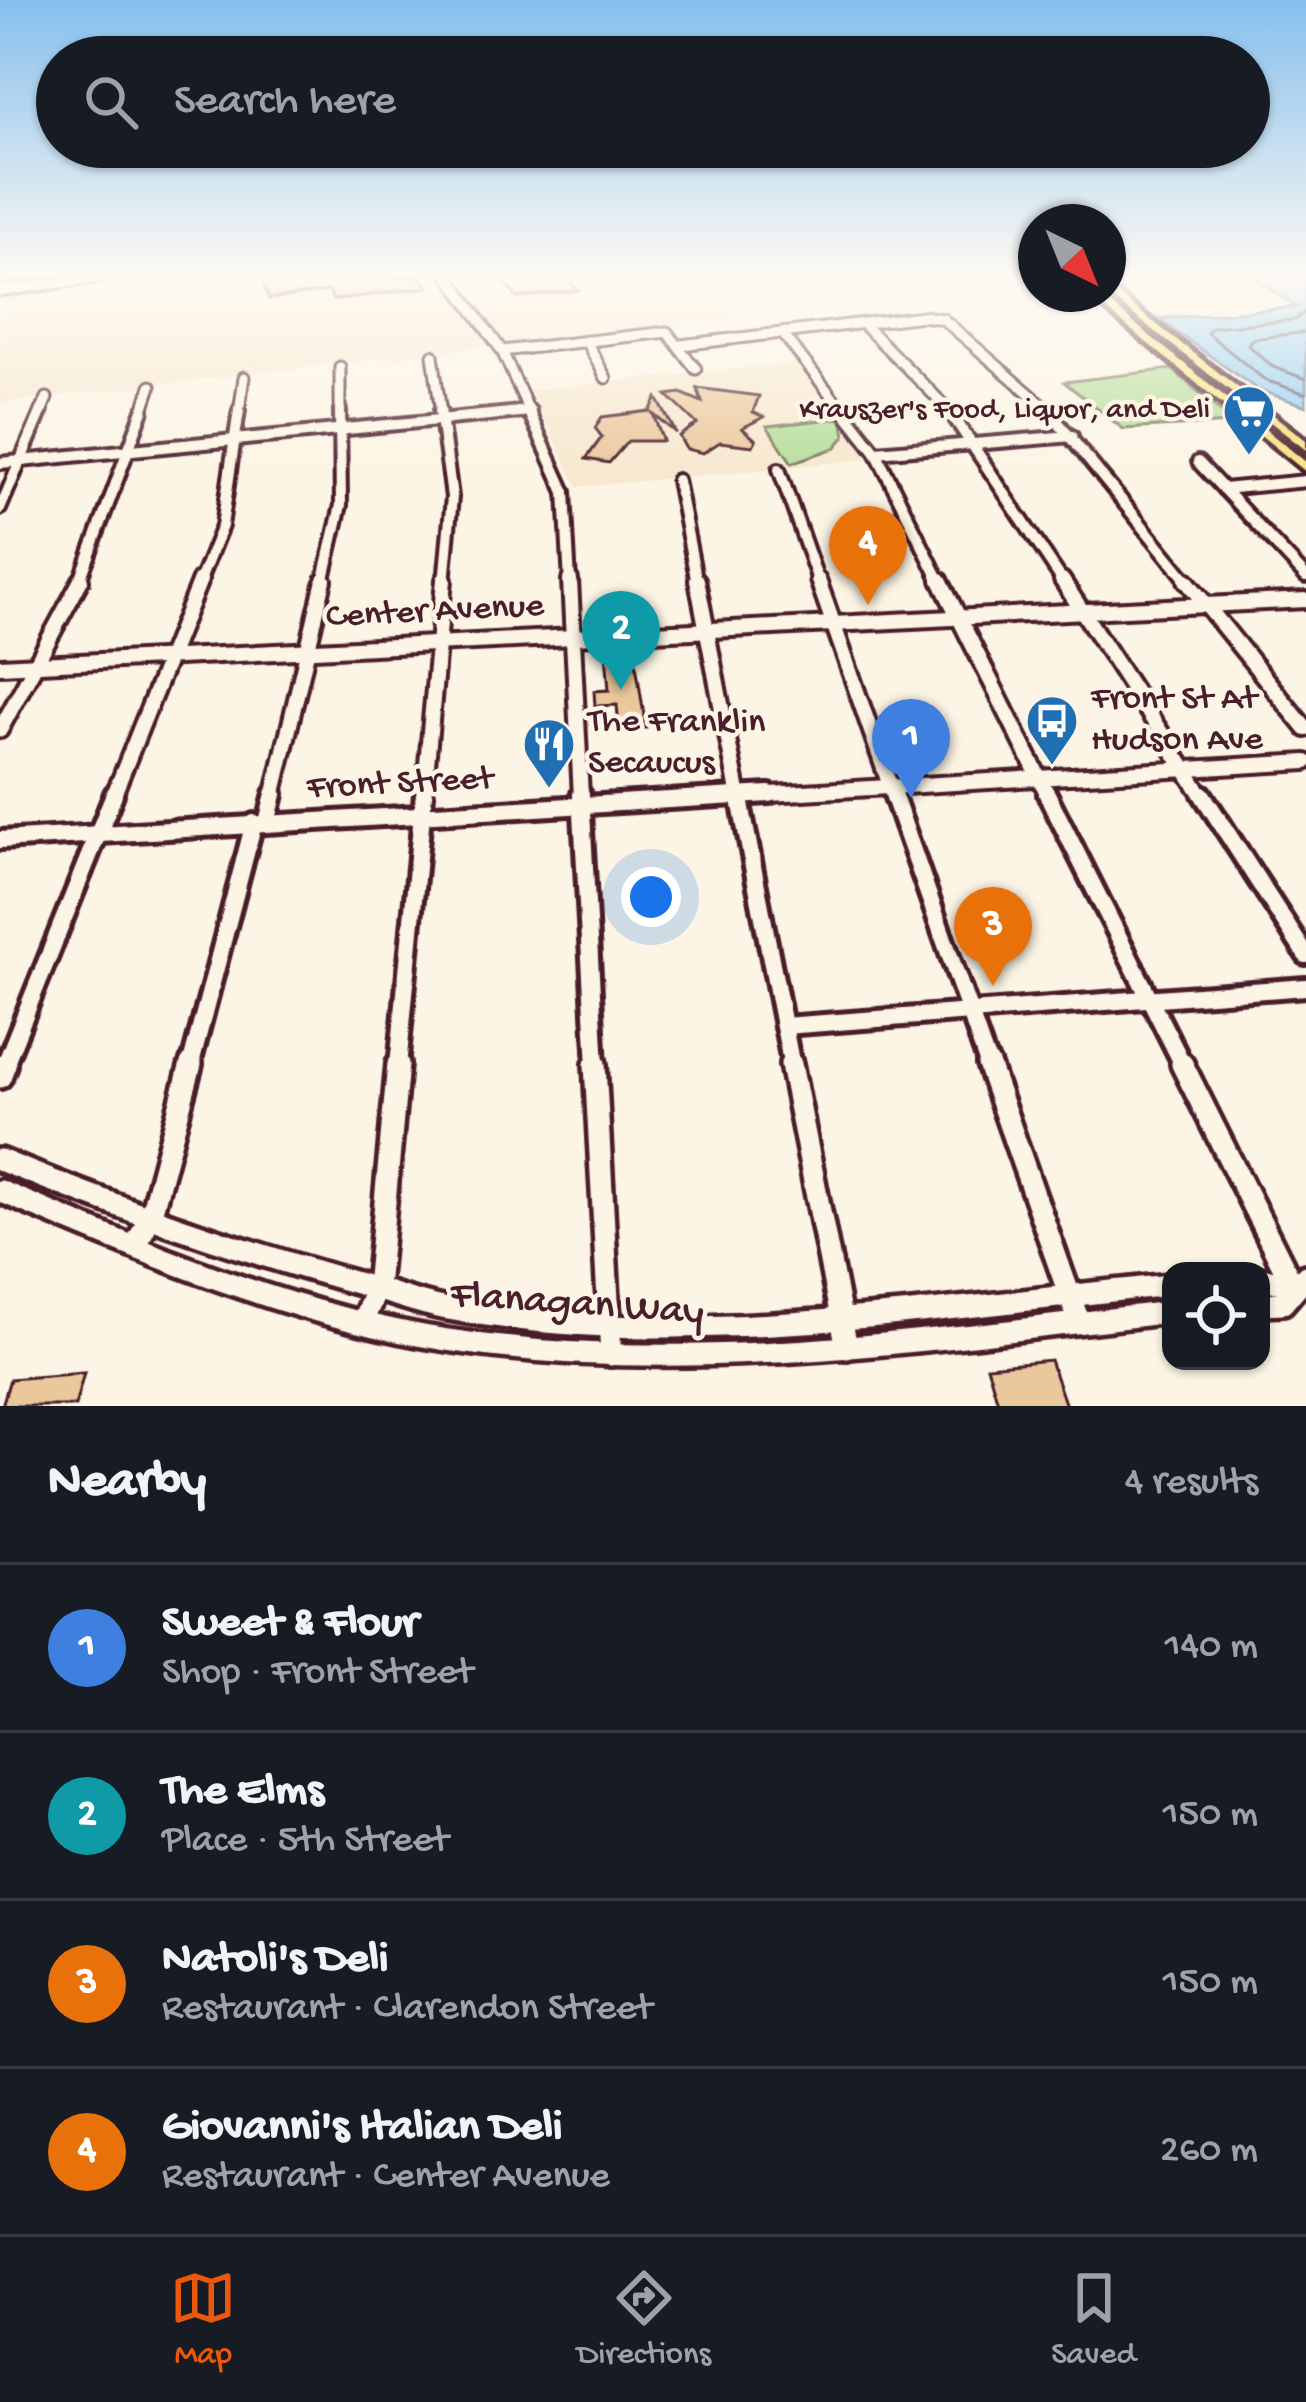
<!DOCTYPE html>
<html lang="en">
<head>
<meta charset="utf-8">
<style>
  body { margin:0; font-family:"Gochi Hand",sans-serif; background:#242831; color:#f1f3f6 }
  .controls { position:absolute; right:36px; bottom:36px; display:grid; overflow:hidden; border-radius:24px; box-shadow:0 3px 9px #0004 }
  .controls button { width:108px; height:108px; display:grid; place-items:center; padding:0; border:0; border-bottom:3px solid #363941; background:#171b24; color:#f1f3f6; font:60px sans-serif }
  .compass { position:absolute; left:1018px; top:204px; width:108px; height:108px; border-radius:50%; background:#171b24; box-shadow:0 3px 9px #0004; rotate:137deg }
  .you { position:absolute; left:651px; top:897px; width:42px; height:42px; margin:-30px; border:9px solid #fff; border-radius:50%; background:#1a73e8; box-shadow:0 0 0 18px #1a73e833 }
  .badge { display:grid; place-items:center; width:78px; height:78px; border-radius:50%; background:#ea580c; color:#fff; font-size:39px; font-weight:700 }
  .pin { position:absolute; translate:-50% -99px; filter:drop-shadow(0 3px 6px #0008) }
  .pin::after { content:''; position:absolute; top:63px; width:42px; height:36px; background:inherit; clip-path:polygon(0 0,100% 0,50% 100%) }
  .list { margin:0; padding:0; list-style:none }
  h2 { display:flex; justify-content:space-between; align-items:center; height:156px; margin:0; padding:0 48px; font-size:51px }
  h2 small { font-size:39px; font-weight:400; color:#9ea1a6 }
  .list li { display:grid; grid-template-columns:78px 1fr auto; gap:36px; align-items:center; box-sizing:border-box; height:168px; padding:0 48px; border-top:3px solid #363941 }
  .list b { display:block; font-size:45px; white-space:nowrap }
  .list p { margin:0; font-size:39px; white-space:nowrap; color:#9ea1a6 }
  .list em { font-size:39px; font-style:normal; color:#9ea1a6 }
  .icon { flex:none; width:66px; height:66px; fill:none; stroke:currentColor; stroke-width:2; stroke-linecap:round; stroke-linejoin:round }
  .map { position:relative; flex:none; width:1306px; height:1406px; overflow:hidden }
  .search { position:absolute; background:#171b24; box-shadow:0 3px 9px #0004; left:36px; right:36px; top:36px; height:132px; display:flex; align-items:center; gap:30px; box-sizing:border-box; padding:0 42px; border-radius:66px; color:#9ea1a6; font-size:45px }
  .sheet { height:828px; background:#171b24 }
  nav { display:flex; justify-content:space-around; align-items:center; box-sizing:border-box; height:168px; border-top:3px solid #363941; background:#171b24; font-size:33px; color:#9ea1a6 }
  nav a { display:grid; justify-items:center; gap:6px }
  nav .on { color:#ea580c }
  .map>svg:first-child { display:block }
  .built { fill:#f7e8cf }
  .green { fill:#b6de9a; stroke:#807e62; stroke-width:3 }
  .water { fill:#94cff4; stroke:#7689a4; stroke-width:3 }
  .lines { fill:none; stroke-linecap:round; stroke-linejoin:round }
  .shore { stroke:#68657b; stroke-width:3 }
  .building { fill:#ebc89c; stroke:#4a1f2b; stroke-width:3 }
  .minor-far4-casing { stroke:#4a1f2b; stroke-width:15 }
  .minor-far3-casing { stroke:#4a1f2b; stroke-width:18 }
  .minor-far2-casing { stroke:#4a1f2b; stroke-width:22 }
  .minor-far1-casing { stroke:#4a1f2b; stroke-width:26 }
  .minor-casing { stroke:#4a1f2b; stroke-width:30 }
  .major-casing { stroke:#4a1f2b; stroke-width:10 }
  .minor-far4 { stroke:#fcf5e5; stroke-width:9 }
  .minor-far3 { stroke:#fcf5e5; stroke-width:10 }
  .minor-far2 { stroke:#fcf5e5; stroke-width:14 }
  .minor-far1 { stroke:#fcf5e5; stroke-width:16 }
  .minor { stroke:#fcf5e5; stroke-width:21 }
  .major { fill:#f5e381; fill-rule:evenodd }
  .labels { text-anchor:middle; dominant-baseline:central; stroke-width:9; stroke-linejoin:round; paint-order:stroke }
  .far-poi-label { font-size:30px; fill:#4a1f2b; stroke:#fcf5e5; text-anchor:end }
  .street-label { font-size:36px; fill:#4a1f2b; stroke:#fcf5e5 }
  .poi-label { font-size:36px; fill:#4a1f2b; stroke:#fcf5e5; text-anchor:start }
  .near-street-label { font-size:42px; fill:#4a1f2b; stroke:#fcf5e5 }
</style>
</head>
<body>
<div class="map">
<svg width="1306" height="1406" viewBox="0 0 1306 1406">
  <rect width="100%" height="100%" fill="#fcf5e5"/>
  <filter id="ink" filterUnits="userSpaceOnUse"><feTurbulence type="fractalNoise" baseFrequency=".00833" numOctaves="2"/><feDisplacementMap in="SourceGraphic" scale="24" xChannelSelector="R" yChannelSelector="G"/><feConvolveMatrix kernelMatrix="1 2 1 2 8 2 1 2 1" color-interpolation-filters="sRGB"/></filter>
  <g filter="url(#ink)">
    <g class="built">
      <path d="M0,277H1036V294H1047L978,305L957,292L0,403Z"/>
      <path d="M1108,277H1242L1282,304L1147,317L1108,287Z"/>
      <path d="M797,363L853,429L870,459L578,487L530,390Z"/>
    </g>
    <g class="green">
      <path d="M1172,369L1234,423L1123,429L1064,382Z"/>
      <path d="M842,418L845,436L835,448L792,463L767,426Z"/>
    </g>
    <path class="water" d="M1253,277H1306V406L1258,390L1158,319L1296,307Z"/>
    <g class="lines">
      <g class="shore">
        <path d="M1306,311L1295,320L1212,327L1207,333L1265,380L1306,394"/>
        <path d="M1306,332L1252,339L1248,345L1273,367L1306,379"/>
      </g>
    </g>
    <g class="building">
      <path d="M261,277H421L428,287L333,300L329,291L269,299Z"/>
      <path d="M500,277H566L578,290L517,298Z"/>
      <path d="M697,388L759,396L753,412L764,417L742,428L756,440L753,446L720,442L703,453L686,449L679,436L697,424L667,395L681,393L702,402Z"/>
      <path d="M657,398L676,433L653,414L663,441H628L609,463L586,459L602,437L595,428L602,417L650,411Z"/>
      <path d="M626,652L635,658L646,728L619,727L617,705L595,706L594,691L609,690L606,653Z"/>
      <path d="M1050,1360L1066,1406H999L987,1366Z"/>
      <path d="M84,1373L75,1406H2L10,1379Z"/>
    </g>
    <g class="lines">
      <g class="minor-far4-casing">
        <g id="minor-far4">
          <path d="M449,277L502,351L530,413"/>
          <path d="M0,291L106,277"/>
          <path d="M863,324L952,413"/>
          <path d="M782,333L845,413"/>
          <path d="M586,341L606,378"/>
          <path d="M681,345L923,316L943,319L1052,413"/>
          <path d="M502,351L667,332L696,369"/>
          <path d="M433,355L441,413"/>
          <path d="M340,367V413"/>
          <path d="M41,413L47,398"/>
          <path d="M142,413L151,386"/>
          <path d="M239,413L244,377"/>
          <path d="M508,413L530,411"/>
        </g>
      </g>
      <g class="minor-far3-casing">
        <g id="minor-far3">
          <path d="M440,410L452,497L444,583"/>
          <path d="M528,410L565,492L570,583"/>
          <path d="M843,410L876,452L941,583"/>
          <path d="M949,410L1064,583"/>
          <path d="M1048,410L1189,583"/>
          <path d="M876,452L1072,436"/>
          <path d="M1198,462L1306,577"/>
          <path d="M0,463L530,411"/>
          <path d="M779,469L819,583"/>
          <path d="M677,480L697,583"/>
          <path d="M1223,489L1306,481"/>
          <path d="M0,509L42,410"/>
          <path d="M79,583L143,410"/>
          <path d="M199,583L222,526L239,410"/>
          <path d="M323,583L341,505L340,410"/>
        </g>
      </g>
      <g class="minor-far2-casing">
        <g id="minor-far2">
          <path d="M570,580L581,797"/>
          <path d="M697,580L739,797"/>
          <path d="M818,580L894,797"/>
          <path d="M940,580L1049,797"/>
          <path d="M1062,580L1203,797"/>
          <path d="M1186,580L1306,729"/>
          <path d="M0,666L1306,600"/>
          <path d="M0,730L81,580"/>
          <path d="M113,797L200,580"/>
          <path d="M273,797L324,580"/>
          <path d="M424,797L444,580"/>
          <path d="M719,797L1306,762"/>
        </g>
      </g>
      <g class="minor-far1-casing">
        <g id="minor-far1">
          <path d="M581,794L596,1067"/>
          <path d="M739,794L792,1067"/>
          <path d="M893,794L989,1067"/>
          <path d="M1047,794L1184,1067"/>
          <path d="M1202,794L1306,955"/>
          <path d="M267,823L274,794"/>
          <path d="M0,840L769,794"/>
          <path d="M784,1026L1306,987"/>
          <path d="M4,1067L114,794"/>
          <path d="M190,1067L254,823"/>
          <path d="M398,1067L424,794"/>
        </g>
      </g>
      <g class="minor-casing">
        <g id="minor">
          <path d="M595,1064L611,1355"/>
          <path d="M791,1064L847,1348"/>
          <path d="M988,1064L1079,1322"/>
          <path d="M1182,1064L1293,1286"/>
          <path d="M0,1077L5,1064"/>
          <path d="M0,1160C118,1208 238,1250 360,1284C389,1292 418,1304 448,1309C687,1352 932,1308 1171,1285"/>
          <path d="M0,1191C143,1252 292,1316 447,1340C687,1377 932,1339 1171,1312"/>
          <path d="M136,1244L150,1218L191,1064"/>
          <path d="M1261,1278L1293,1286"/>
          <path d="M1261,1304L1283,1303L1306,1276"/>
          <path d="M363,1320L377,1288L398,1064"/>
        </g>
      </g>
      <g class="major-casing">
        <g id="major">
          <path d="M1108,287L1306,440V450L1107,294Z"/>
          <path d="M1087,294H1098L1306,462V472Z"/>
        </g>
      </g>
      <use href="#minor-far4" class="minor-far4"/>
      <use href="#minor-far3" class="minor-far3"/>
      <use href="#minor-far2" class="minor-far2"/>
      <use href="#minor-far1" class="minor-far1"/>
      <use href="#minor" class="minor"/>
      <use href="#major" class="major"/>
    </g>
  </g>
  <linearGradient id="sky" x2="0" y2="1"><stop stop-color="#86bfed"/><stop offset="0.58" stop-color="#fefaf3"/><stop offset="1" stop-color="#fefaf3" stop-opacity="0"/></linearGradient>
  <rect width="1306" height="474" fill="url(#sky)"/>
  <defs>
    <g id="supermarket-pin" transform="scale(2.7)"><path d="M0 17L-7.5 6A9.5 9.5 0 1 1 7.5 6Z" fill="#1f6fb2" stroke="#fcf5e5"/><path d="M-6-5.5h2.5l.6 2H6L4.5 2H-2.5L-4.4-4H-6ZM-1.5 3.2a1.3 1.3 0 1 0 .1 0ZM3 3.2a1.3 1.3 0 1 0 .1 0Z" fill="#fff"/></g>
    <g id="bus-pin" transform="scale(2.7)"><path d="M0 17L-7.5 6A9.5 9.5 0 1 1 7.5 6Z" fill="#1f6fb2" stroke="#fcf5e5"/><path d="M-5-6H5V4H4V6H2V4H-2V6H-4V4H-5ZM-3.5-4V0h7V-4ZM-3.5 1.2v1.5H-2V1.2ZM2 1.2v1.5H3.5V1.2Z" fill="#fff"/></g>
    <g id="restaurant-pin" transform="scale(2.7)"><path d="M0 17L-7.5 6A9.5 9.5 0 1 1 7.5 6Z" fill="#1f6fb2" stroke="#fcf5e5"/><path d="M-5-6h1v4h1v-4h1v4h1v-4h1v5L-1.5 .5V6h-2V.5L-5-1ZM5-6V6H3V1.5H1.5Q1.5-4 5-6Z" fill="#fff"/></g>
  </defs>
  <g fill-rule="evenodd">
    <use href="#supermarket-pin" x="1249" y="411"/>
    <use href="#bus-pin" x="1052" y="721"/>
    <use href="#restaurant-pin" x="549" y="744"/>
  </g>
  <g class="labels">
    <g class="far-poi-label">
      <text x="1210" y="411">Krauszer's Food, Liquor, and Deli</text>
    </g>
    <g class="street-label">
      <text transform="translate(435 613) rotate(-3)">Center Avenue</text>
      <text transform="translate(400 785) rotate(-3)">Front Street</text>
    </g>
    <g class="poi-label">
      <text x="1091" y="700">Front St At<tspan x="1091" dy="41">Hudson Ave</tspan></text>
      <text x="588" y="723">The Franklin<tspan x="588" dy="41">Secaucus</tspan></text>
    </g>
    <g class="near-street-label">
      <text transform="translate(577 1306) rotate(4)">Flanagan Way</text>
    </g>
  </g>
</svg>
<div class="controls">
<button><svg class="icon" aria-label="locate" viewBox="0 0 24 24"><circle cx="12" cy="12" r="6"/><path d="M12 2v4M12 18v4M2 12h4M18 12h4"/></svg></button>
</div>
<svg class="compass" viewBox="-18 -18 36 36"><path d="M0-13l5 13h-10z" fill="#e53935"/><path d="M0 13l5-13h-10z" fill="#9ea1a6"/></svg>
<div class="you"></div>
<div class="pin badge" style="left:911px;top:798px;background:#3f7fe0">1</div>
<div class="pin badge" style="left:621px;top:690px;background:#0f9aa8">2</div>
<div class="pin badge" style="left:993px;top:986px;background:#e8710a">3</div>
<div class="pin badge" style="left:868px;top:605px;background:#e8710a">4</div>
<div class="search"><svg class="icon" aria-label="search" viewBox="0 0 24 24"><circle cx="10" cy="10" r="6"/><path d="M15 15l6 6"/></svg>Search here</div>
</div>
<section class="sheet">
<h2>Nearby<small>4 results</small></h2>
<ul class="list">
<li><span class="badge" style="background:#3f7fe0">1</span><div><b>Sweet &amp; Flour</b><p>Shop · Front Street</p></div><em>140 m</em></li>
<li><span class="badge" style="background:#0f9aa8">2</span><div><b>The Elms</b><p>Place · 5th Street</p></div><em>150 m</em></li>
<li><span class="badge" style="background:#e8710a">3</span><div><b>Natoli's Deli</b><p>Restaurant · Clarendon Street</p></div><em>150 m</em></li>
<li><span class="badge" style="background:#e8710a">4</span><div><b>Giovanni's Italian Deli</b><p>Restaurant · Center Avenue</p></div><em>260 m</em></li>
</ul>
</section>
<nav>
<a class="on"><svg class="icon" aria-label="map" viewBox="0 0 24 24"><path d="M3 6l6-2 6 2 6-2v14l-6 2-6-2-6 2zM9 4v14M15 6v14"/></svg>Map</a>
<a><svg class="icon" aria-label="directions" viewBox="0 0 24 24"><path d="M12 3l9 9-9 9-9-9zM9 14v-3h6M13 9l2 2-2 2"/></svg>Directions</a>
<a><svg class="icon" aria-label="saved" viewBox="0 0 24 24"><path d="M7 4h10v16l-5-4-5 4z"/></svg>Saved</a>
</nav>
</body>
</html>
